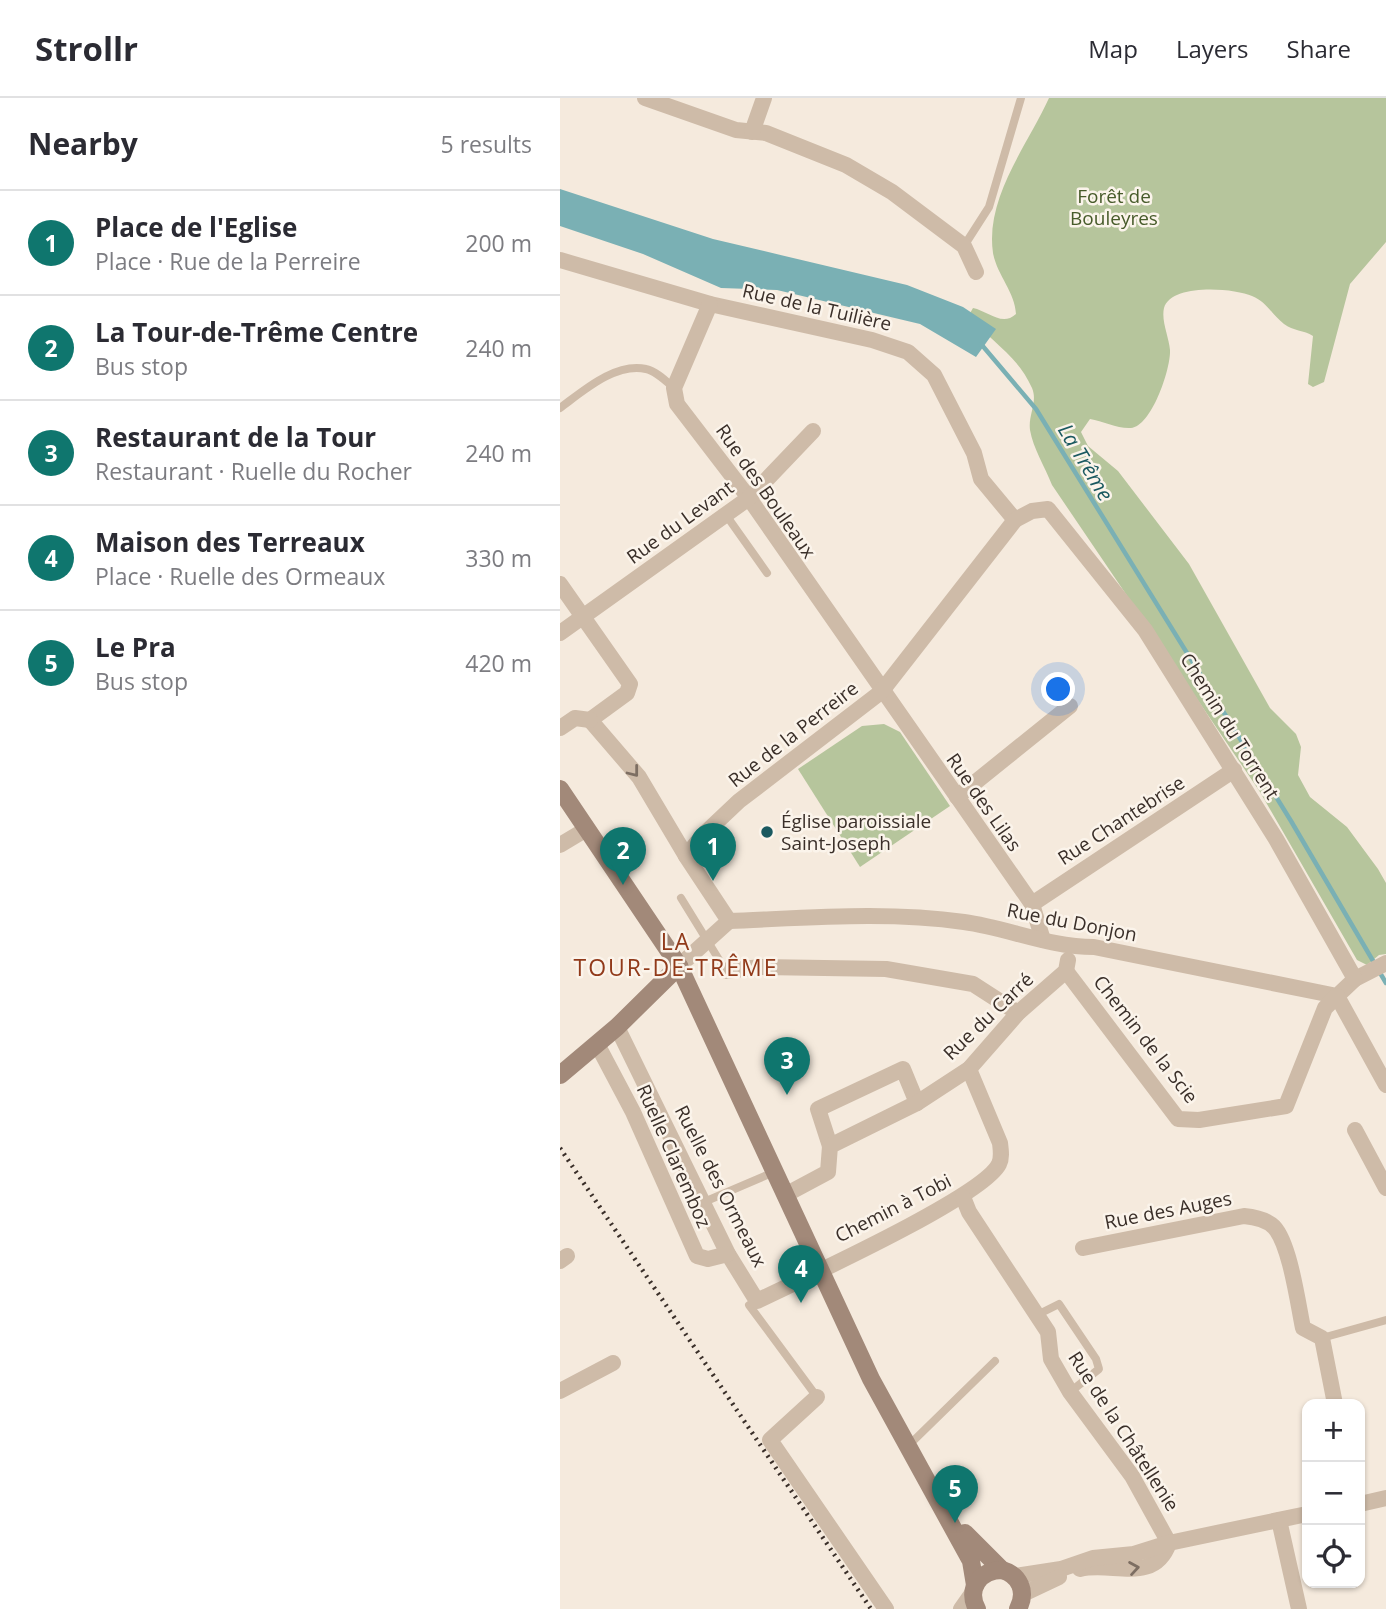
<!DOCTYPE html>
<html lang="en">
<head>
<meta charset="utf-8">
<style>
  body { margin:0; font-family:"Open Sans",sans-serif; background:#f2f2f3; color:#2b2b33 }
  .controls { position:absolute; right:21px; bottom:21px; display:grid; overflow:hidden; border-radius:14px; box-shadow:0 2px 5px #0004 }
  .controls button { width:63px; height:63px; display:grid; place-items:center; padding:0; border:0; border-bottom:2px solid #e1e1e2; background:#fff; color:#2b2b33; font:35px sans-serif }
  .you { position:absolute; left:499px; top:592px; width:24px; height:24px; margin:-18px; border:5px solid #fff; border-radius:50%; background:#1a73e8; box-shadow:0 0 0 10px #1a73e833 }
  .badge { display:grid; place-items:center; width:46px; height:46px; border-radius:50%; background:#0f766e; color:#fff; font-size:23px; font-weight:700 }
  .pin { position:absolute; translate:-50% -58px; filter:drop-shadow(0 2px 4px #0008) }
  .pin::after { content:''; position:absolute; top:37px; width:24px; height:21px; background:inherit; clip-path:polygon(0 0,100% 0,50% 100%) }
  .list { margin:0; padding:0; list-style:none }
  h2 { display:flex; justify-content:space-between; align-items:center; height:91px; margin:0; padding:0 28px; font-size:30px }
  h2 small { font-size:23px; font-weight:400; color:#7c7c81 }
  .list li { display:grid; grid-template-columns:46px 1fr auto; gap:21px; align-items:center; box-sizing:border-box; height:105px; padding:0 28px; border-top:2px solid #e1e1e2 }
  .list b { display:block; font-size:26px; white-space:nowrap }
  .list p { margin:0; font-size:23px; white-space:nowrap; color:#7c7c81 }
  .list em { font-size:23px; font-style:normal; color:#7c7c81 }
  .icon { flex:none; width:38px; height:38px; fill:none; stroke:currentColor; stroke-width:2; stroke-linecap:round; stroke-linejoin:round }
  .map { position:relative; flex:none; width:826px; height:1511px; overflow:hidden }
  header { display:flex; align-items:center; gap:42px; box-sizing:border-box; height:98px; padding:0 35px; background:#fff; border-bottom:2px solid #e1e1e2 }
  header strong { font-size:33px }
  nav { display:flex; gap:38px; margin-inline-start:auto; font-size:24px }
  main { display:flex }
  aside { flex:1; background:#fff }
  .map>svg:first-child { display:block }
  .green { fill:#b6c59c }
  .water { fill:#7ab0b4 }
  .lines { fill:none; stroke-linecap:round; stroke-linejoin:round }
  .stream { stroke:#7ab0b4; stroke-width:4.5 }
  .lane { stroke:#cebba8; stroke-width:8 }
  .street { stroke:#cebba8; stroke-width:16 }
  .secondary { stroke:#a28979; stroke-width:18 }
  .rail { stroke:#3a2f29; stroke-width:4.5; stroke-dasharray:2 5; stroke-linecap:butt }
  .oneway { stroke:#7d6e62 }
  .poi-dot { fill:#1a5960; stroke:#fbf4eb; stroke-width:2.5 }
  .labels { text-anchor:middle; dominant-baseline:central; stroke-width:5; stroke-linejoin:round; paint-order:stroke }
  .park-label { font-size:19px; fill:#475b2a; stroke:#fbf4eb }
  .street-label { font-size:19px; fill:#3a2f29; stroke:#fbf4eb }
  .poi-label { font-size:19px; fill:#3a2f29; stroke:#fbf4eb; text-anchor:start }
  .water-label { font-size:21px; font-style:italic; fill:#1a5960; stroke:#fbf4eb }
  .quarter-label { font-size:23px; letter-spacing:2px; fill:#913a1a; stroke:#fbf4eb }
</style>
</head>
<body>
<header>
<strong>Strollr</strong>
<nav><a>Map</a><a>Layers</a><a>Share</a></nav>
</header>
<main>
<aside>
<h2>Nearby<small>5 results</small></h2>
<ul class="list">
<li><span class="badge">1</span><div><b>Place de l'Eglise</b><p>Place · Rue de la Perreire</p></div><em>200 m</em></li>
<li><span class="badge">2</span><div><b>La Tour-de-Trême Centre</b><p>Bus stop</p></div><em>240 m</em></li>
<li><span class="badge">3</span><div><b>Restaurant de la Tour</b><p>Restaurant · Ruelle du Rocher</p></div><em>240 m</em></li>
<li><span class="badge">4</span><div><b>Maison des Terreaux</b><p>Place · Ruelle des Ormeaux</p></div><em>330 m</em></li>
<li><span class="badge">5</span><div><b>Le Pra</b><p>Bus stop</p></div><em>420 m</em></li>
</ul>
</aside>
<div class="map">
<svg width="826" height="1511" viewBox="0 0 826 1511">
  <rect width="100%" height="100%" fill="#f5eadd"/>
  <g class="green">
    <path d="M489,0H826V144L790,186L764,284L753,289L748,286L753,238C744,232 733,233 724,226C712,217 707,204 692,198C674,190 611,185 604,210C601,223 609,239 610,252C611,270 592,328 571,330C558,331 543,323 530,321L521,334L528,348L558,373L629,466L710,610L736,636L741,649L738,677L750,699L787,729L818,771L826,785V856L819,857L807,867L797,862L700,694L492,387C485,369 473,350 470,332C468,317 478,304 472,290C457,256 430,244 409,217L413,210C428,213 442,229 456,216C455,194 437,177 433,155C425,100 467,48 489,0Z"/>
    <path d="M324,626L340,634L390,708L300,769L238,671L302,628Z"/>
  </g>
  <path class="water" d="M0,91L153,141L347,187L403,209L436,231L416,259L360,226L217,192L161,190L83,156L0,128Z"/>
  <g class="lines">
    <path class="stream" d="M421,246L476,311L731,723L826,885"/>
    <g class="lane">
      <path d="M404,148L429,109L461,0"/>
      <path d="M0,310C22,294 55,264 86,271C96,273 106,283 114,290"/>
      <path d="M166,417L207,475"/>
      <path d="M121,800L166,873"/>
      <path d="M144,1104L214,1074"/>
      <path d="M197,1203L189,1207L257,1299"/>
      <path d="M477,1217L499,1206L536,1261L539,1271L510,1294"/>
      <path d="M762,1240L826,1222"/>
      <path d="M347,1349L435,1263"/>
    </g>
    <g class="street">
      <path d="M85,0L176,32L206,35L286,67L332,94L404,148L416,174"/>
      <path d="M192,34L204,0"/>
      <path d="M0,162L150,206L312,242L348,254L374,277L414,355L421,381L455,422"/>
      <path d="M150,206L114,290L117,306L189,400L472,806L483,842"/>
      <path d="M0,486L70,586L67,595L30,622"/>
      <path d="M0,535L189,400L253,333"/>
      <path d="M30,622L79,679L126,758"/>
      <path d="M0,630L15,620L30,622"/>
      <path d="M397,699L510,608"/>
      <path d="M0,747L25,732"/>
      <path d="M472,806L674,672"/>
      <path d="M169,823C247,820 327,813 404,824C448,830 489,849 534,849L777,898L795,881L826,865"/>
      <path d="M119,868L169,823L126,758L143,737L179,703L321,594L455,422L472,413L488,411L585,532L716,741L795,881"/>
      <path d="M166,873L200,869L326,871L413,886L458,915"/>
      <path d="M506,873L618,1021L639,1022L726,1008L765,910L777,898L826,987"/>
      <path d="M57,929L168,1156L197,1203C240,1182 423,1099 439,1066C442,1060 441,1053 440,1045L409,971"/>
      <path d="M37,946L73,1014L137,1158L148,1161L168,1156"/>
      <path d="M795,1032L826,1090"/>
      <path d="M270,1048L258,1011L343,971L357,1005"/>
      <path d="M225,1097L268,1074L270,1048L357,1005L409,971L458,915L506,873L508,862"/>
      <path d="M403,1099L409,1114L488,1234L491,1261L510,1294L572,1378L609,1445"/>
      <path d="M523,1150L684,1118C695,1119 706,1121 714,1129C730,1146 738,1206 743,1230L762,1240L775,1306"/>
      <path d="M0,1163L7,1158"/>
      <path d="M0,1293L53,1265"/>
      <path d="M257,1299L210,1342L326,1511"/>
      <path d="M800,1406L826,1400"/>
      <path d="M719,1422L739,1511"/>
      <path d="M520,1471C552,1463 594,1487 609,1445"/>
      <path d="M455,1478L501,1471L533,1460L574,1456L609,1445L747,1416"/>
      <path d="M463,1496L499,1479"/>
      <path d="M401,1511L413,1494"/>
    </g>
    <g class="secondary">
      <path d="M0,691L119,868L311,1281L411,1463L415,1487"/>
      <path d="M0,977L57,929L119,868"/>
      <path d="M405,1435L442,1472"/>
      <path d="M417,1511C406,1491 420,1472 442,1472C460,1477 467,1494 458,1511"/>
    </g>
    <path class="rail" d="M0,1050L311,1511"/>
  </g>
  <defs><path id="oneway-chevron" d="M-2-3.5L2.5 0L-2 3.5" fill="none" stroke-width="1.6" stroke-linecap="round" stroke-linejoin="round" transform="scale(1.75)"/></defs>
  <g class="oneway">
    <use href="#oneway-chevron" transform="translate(74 674) rotate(52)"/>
    <use href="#oneway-chevron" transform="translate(574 1470) rotate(-9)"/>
  </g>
  <circle class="poi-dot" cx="207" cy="734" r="7"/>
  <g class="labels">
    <g class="park-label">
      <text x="554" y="98">Forêt de<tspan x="554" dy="22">Bouleyres</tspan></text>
    </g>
    <g class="street-label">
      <text transform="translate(257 209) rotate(13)">Rue de la Tuilière</text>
      <text transform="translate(206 393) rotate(55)">Rue des Bouleaux</text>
      <text transform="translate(120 424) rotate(-36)">Rue du Levant</text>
      <text transform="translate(670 628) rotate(58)">Chemin du Torrent</text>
      <text transform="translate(233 636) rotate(-38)">Rue de la Perreire</text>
      <text transform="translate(424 704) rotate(55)">Rue des Lilas</text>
      <text transform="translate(561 722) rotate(-33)">Rue Chantebrise</text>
      <text transform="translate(512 824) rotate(11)">Rue du Donjon</text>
      <text transform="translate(428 918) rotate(-44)">Rue du Carré</text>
      <text transform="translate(586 941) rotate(52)">Chemin de la Scie</text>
      <text transform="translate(114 1058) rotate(66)">Ruelle Claremboz</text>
      <text transform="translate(161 1088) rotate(63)">Ruelle des Ormeaux</text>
      <text transform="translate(333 1110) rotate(-27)">Chemin à Tobi</text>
      <text transform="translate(608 1112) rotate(-11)">Rue des Auges</text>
      <text transform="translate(564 1333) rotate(57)">Rue de la Châtellenie</text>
    </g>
    <g class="poi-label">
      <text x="221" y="723">Église paroissiale<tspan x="221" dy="22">Saint-Joseph</tspan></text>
    </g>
    <g class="water-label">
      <text transform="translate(526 364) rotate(59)">La Trême</text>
    </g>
    <g class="quarter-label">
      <text x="116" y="843">LA<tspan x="116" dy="26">TOUR-DE-TRÊME</tspan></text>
    </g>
  </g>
</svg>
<div class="controls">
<button>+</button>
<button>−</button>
<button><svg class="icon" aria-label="locate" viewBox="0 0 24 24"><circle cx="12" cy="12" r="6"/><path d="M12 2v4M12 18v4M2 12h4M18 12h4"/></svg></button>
</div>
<div class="you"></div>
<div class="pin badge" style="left:153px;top:783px">1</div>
<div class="pin badge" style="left:63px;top:787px">2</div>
<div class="pin badge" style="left:227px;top:997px">3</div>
<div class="pin badge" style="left:241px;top:1205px">4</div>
<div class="pin badge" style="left:395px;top:1425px">5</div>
</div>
</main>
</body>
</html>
